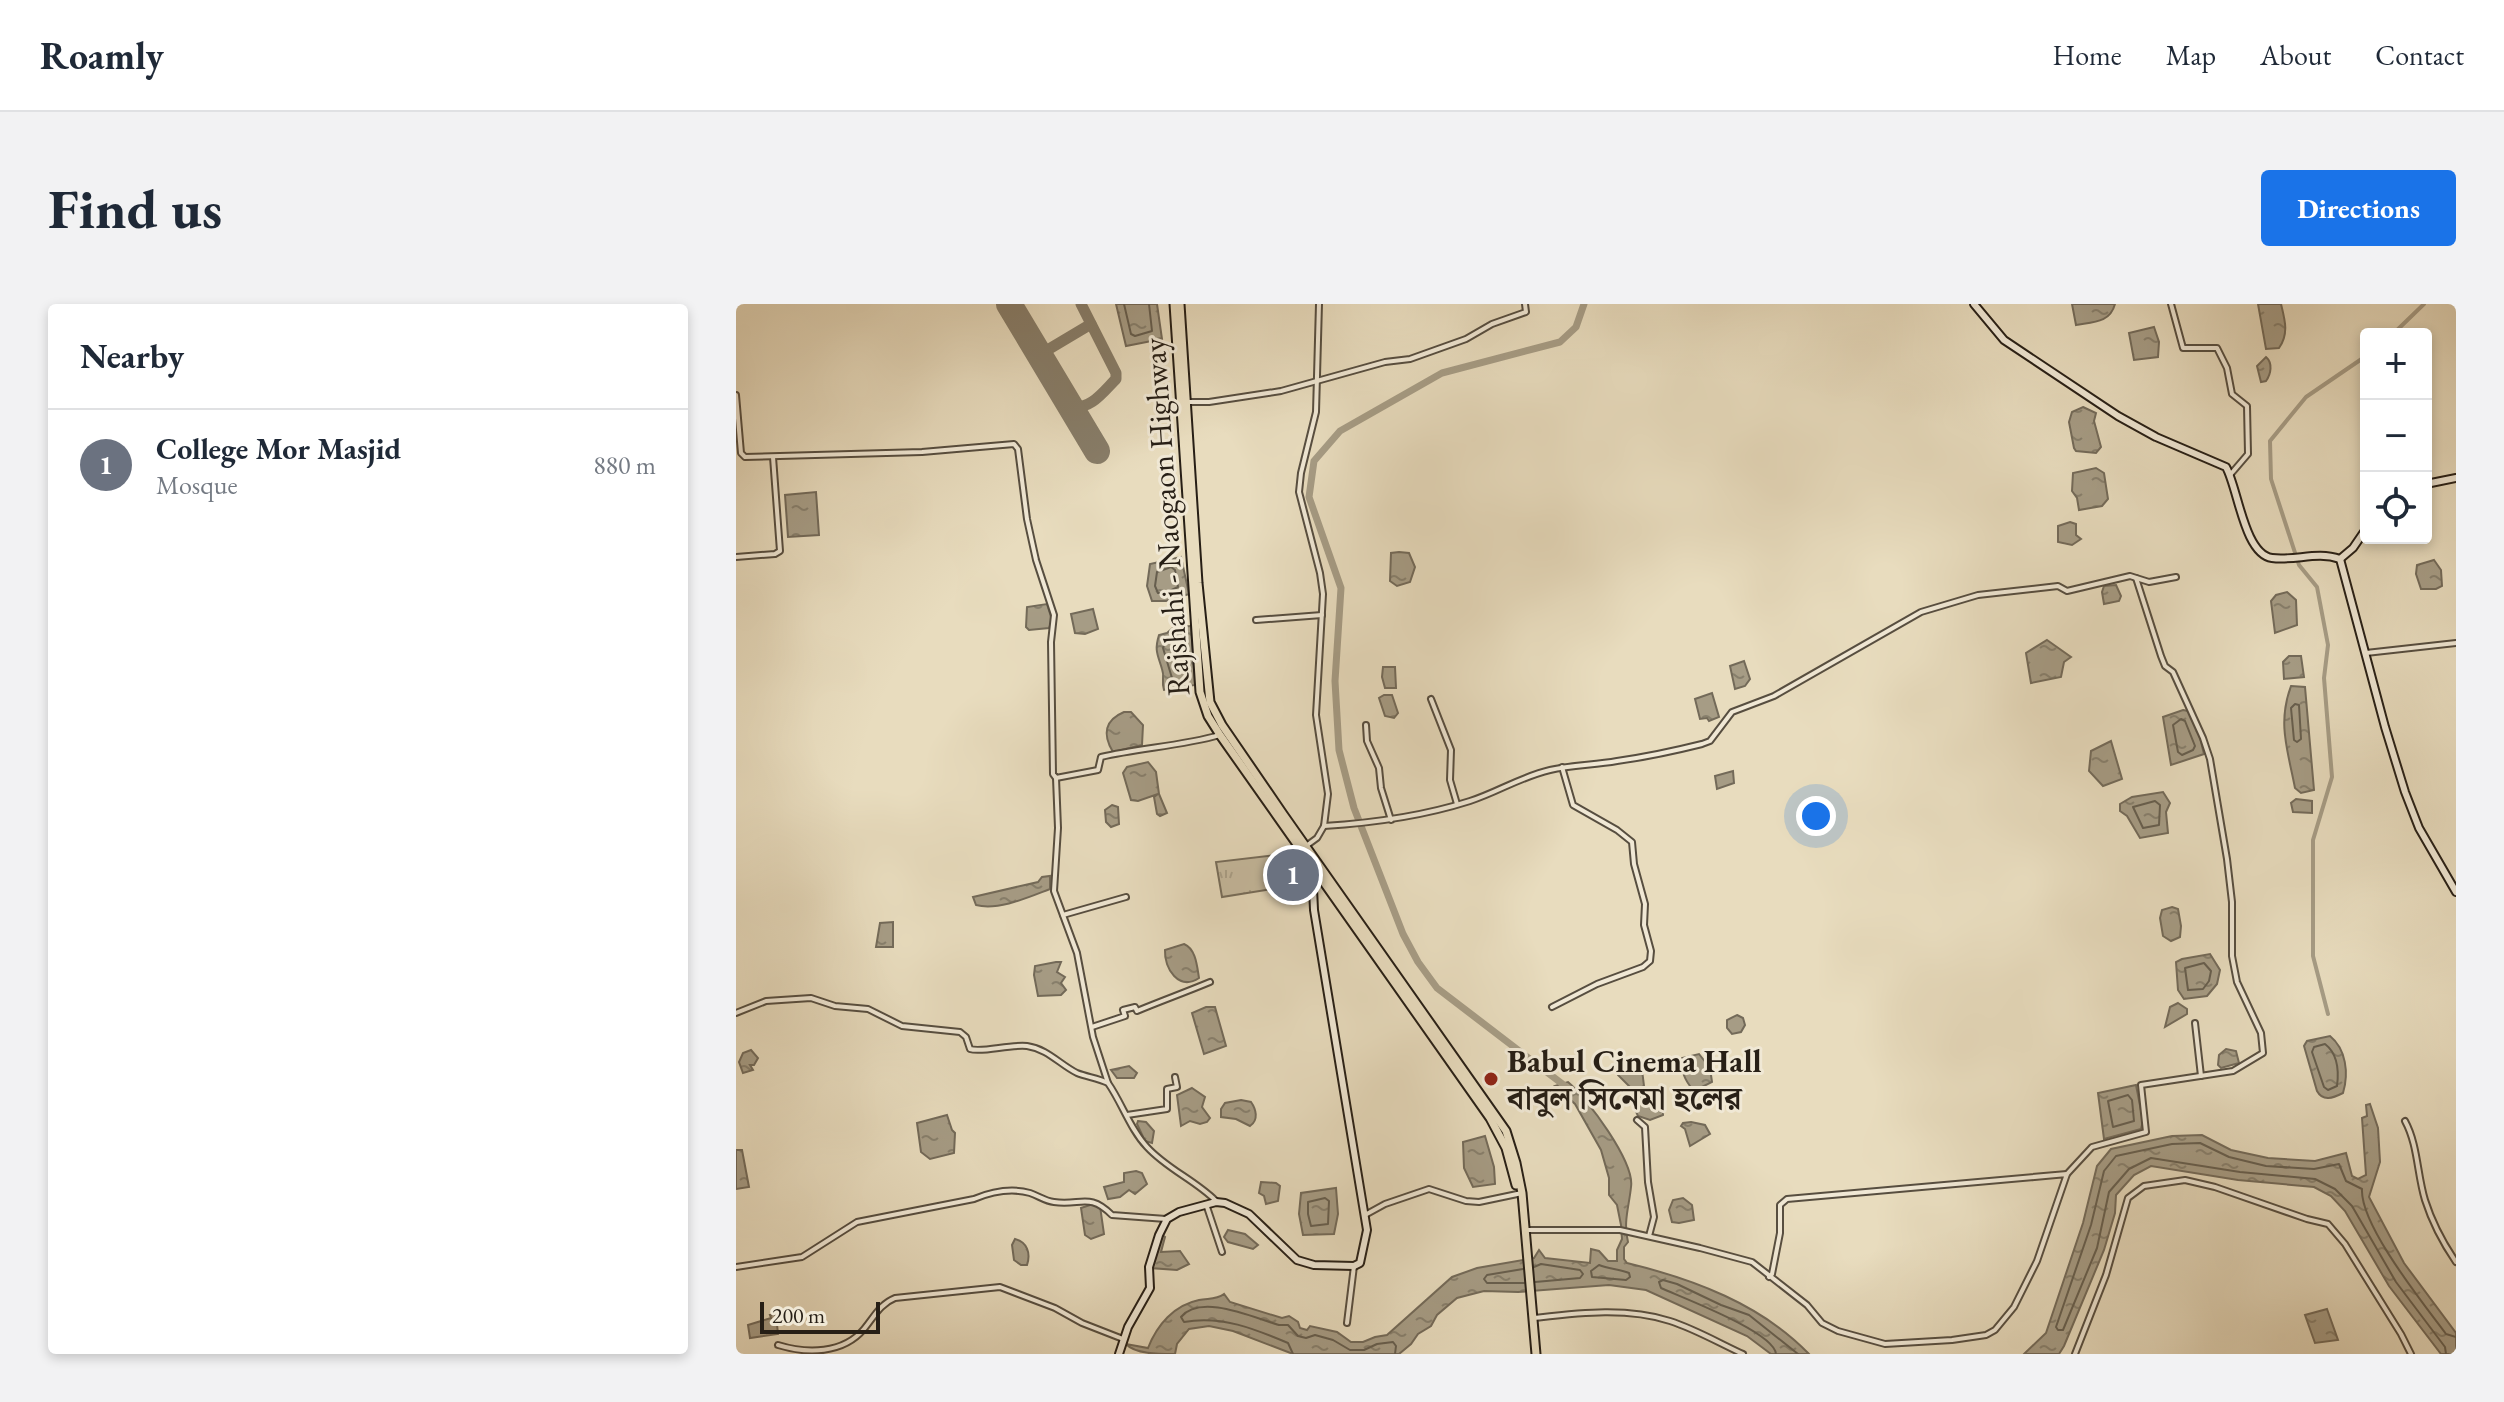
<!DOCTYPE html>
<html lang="en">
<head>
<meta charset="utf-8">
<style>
  body { margin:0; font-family:"EB Garamond","Noto Serif Bengali",serif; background:#f2f2f3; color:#1f2937 }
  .controls { position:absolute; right:24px; top:24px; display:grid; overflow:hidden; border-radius:8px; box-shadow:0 4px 12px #0003 }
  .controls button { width:72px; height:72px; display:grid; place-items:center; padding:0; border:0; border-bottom:2px solid #e0e1e3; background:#fff; color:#1f2937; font:40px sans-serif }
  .scale { position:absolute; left:24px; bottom:20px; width:120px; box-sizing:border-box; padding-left:8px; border:4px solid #271f16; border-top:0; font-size:22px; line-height:28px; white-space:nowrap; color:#271f16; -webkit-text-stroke:6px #f0e8d5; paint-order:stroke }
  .you { position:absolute; left:1080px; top:512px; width:28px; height:28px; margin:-20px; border:6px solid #fff; border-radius:50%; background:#1a73e8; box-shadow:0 0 0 12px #1a73e833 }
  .badge { display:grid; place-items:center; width:52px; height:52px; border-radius:50%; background:#1a73e8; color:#fff; font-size:26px; font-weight:700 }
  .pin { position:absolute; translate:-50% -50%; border:4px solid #fff; box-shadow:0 2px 8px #0006 }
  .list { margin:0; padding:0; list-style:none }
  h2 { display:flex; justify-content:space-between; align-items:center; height:104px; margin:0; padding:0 32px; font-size:34px }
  h2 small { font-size:26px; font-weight:400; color:#747a83 }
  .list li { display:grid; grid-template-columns:52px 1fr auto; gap:24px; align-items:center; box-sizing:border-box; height:112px; padding:0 32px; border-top:2px solid #e0e1e3 }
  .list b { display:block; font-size:30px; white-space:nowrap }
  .list p { margin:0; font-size:26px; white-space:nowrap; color:#747a83 }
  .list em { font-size:26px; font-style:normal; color:#747a83 }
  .icon { flex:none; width:44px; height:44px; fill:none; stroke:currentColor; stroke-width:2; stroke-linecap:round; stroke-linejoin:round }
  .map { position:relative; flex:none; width:1720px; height:1050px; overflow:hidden; border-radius:8px }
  header { display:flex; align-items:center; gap:48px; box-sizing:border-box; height:112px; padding:0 40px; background:#fff; border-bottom:2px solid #e0e1e3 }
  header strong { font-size:38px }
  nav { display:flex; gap:44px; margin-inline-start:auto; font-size:28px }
  .intro { display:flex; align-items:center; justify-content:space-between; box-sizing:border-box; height:192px; padding:0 48px }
  h1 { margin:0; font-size:56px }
  .button { padding:20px 36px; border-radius:8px; background:#1a73e8; color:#fff; font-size:28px; font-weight:700 }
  main { display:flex; gap:48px; padding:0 48px }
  aside { flex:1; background:#fff; border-radius:8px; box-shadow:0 4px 12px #0003 }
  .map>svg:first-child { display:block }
  .park { fill:url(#park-tufts); stroke:#776e5c; stroke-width:2 }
  .water { fill:url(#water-ripples); stroke:#736a59; stroke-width:2 }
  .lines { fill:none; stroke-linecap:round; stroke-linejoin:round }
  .shore { stroke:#665e4e; stroke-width:2 }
  .canal { stroke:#a69c85; stroke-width:4 }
  .river { stroke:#a69c85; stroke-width:7 }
  .taxiway { stroke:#887e6a; stroke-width:11 }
  .runway { stroke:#887e6a; stroke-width:26 }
  .street-casing { stroke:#574e40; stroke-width:8 }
  .secondary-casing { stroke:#271f16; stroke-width:10 }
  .primary-casing { stroke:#271f16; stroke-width:11 }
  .street { stroke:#f0e8d5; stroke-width:4 }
  .secondary { stroke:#f0e8d5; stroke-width:6 }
  .primary { stroke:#e8dcbe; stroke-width:7 }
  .poi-dot { fill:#8f2418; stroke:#f0e8d5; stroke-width:3 }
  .labels { text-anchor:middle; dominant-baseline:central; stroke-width:6; stroke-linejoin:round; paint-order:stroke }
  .street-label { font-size:32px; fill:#271f16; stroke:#f0e8d5 }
  .poi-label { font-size:32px; font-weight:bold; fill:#271f16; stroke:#f0e8d5; text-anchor:start }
</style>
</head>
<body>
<header>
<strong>Roamly</strong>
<nav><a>Home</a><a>Map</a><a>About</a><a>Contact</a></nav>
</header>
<div class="intro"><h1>Find us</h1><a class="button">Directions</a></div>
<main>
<aside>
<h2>Nearby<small></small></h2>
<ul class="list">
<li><span class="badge" style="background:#6b7280">1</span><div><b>College Mor Masjid</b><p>Mosque</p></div><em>880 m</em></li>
</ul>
</aside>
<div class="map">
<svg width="1720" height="1050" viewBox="0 0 1720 1050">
  <defs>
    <pattern id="park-tufts" width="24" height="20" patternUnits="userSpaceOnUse" patternTransform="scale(2)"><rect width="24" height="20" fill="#c7bca1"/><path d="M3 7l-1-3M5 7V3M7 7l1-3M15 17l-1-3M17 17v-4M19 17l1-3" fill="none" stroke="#aba18a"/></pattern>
    <pattern id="water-ripples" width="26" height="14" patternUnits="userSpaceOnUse" patternTransform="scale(2)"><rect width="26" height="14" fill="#a69c85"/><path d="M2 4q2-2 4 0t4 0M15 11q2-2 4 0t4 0" fill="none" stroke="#877f6c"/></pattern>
  </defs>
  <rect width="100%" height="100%" fill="#e8dcbe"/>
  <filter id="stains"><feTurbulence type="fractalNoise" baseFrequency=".0025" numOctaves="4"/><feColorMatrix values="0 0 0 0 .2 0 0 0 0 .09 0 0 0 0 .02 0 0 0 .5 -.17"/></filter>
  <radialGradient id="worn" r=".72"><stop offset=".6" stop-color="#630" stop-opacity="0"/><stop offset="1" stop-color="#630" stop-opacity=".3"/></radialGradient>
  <path class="park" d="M541,551L548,583L486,593L480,558Z"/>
  <g class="water">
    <path d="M380,0H421L426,35L390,42Z"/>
    <path d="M1336,0H1379C1374,19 1357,18 1340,21Z"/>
    <path d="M1522,0H1545C1549,16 1553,30 1543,44L1530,45Z"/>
    <path d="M1418,23L1423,38L1422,53L1398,56L1393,29Z"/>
    <path d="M1530,53C1537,59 1535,70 1530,77L1525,78L1521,62Z"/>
    <path d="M1347,103L1360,109L1358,117L1365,143L1360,149L1340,147L1338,144L1333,118L1336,108Z"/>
    <path d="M1360,164L1368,169L1372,195L1366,202L1343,206L1341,194L1336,187L1337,169Z"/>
    <path d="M80,188L83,231L52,233L49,191Z"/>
    <path d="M1334,218L1340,220V231L1345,235L1336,241L1322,238V222Z"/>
    <path d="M663,248L673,249L679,263L674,278L661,282L654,277L655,249Z"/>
    <path d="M445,253L453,290L430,297H416L411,282L414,260Z"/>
    <path d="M1698,256L1705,266L1706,282L1700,285H1685L1680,270L1681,261Z"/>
    <path d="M1380,281L1385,292L1383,297L1368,300L1366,288L1368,282Z"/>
    <path d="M1551,288L1560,296L1561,321L1539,329L1535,297L1540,291Z"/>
    <path d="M311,300L316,316L313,324L293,326L290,323L291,303Z"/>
    <path d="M357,305L362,325L349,330L339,329L335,310Z"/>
    <path d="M455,322L459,381L428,386C425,377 429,373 426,365C422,351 418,347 423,331L431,329L438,323Z"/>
    <path d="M1311,336L1335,353L1328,358L1325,373L1295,379L1290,349Z"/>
    <path d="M1553,352H1565L1568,373L1548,375L1547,358Z"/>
    <path d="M1008,357L1014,375L1009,382L999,385L994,362Z"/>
    <path d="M647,363H659L660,384H649L646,373Z"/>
    <path d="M1555,382L1569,383L1578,486L1565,489L1559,484C1552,447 1541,419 1555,382Z"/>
    <path d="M976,389L983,413L973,417L971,414L964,415L959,395Z"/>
    <path d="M648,391H656L662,409L658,414L649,412L643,394Z"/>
    <path d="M1447,406L1452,407L1462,426L1468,450L1435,461L1427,413Z"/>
    <path d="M388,408H395L407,421L406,441L377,448C366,430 369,416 388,408Z"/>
    <path d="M1375,437L1386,475L1367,482L1353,467L1355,447Z"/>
    <path d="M412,458L420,468L423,490L431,509L424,512L421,510L418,493L422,490L402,497L395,496L387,469L391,463Z"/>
    <path d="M997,467L998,479L981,485L979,472Z"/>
    <path d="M1427,488L1434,499L1430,508L1432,529L1404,534L1391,512L1384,507V500L1396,493Z"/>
    <path d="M1560,495L1576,497V509L1557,508L1555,499Z"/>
    <path d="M376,501L382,503L383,520L375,523L370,518L369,506Z"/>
    <path d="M314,572V585C293,593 262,607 240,601L237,593L302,578L306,573Z"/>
    <path d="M1436,603L1442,605L1445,622L1444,633L1435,637L1427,632L1424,614L1426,606Z"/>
    <path d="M157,618V643H140L144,619Z"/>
    <path d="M448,640C460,645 461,662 463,674C443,687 428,665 429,646Z"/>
    <path d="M1474,650L1484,666L1481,680L1471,692L1448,695L1442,686L1440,658L1446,655Z"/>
    <path d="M320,658H325L321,668L329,673L325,679L330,686L325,691L302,692L298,671L299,662Z"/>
    <path d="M1442,699L1451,705V710L1429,723L1434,703Z"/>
    <path d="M470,703H479L490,742L468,750L456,709Z"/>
    <path d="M1001,711L1007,714L1009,721L1005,728L996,730L991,724V716Z"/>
    <path d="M1594,732C1610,745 1613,769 1607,789C1597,794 1587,798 1581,787L1568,742L1571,737Z"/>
    <path d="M1490,745L1500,747L1503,759L1485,764L1482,761L1483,751Z"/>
    <path d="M15,746L22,754L18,761H14L17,766L7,769L3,758L7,749Z"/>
    <path d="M963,750L974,764L976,778L958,787C949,777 944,767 946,754Z"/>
    <path d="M893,756L905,758L908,782L898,787L882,771L879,761Z"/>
    <path d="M393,762L401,769L398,774H381L375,766Z"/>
    <path d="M832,778C851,794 899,858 895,883C893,903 887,918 892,938L888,943V955L891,959C957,975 1025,1000 1073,1050H1035L1011,1032L910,986L873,981L782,988L748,987L721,994L701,1011L695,1022L682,1030L675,1040L663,1050H557L497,1027L473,1022L453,1025L441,1040L439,1050C422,1050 399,1050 390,1040L412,1044C421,1021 438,1001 463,996C472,994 480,996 488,990L494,998L546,1014L553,1012L562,1018L564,1024L571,1026L574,1022L601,1028L615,1038H627L639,1033L651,1031L716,973L741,964L798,954L803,946L809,954L854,959L855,945L863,947L872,957H881V946L886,935L885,921L881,901L873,891V874L865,846L839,800L819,782Z"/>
    <path d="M1400,781L1407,817L1405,825L1368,835L1362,789Z"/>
    <path d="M911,783L921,786C923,796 928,801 927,811L914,816L902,812L897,801L898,790Z"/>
    <path d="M456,784L469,793L466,803L474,814L471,818L464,820L454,817L445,822L441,791Z"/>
    <path d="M505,796L515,798C520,805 523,816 514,822L500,815L485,813V805L489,799Z"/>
    <path d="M1634,800L1642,824L1644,858L1633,893L1668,959L1720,1029V1050H1705L1653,982L1609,907L1595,892L1578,883L1502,876L1415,862L1398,871L1380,891L1379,909L1368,946L1328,1042L1323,1050H1288L1310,1029L1347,919L1361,862L1375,845L1436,832L1466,831L1495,846L1532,854L1579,857L1610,849L1616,872L1622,875L1630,871L1626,814L1631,812L1630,801Z"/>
    <path d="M211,811L216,826L219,829L218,849L194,855L185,848L181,819Z"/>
    <path d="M402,817L410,818L418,827L416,839L409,837L401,820Z"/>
    <path d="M955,818L969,821L974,830L954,842L949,825L945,822L947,819Z"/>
    <path d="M749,832L758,863L759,880L737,883L728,864L727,838Z"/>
    <path d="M0,846H6L13,883L0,885Z"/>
    <path d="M400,867L406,869L411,880L399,890L393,886L384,893L372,895L368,883L388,878V869Z"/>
    <path d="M525,878L540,879L544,882L542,897L530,900L528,892L523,889Z"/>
    <path d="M600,884L602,910L598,930L567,931L563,910L565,889Z"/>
    <path d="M947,894L956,901L958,916L943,919L936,918L933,906L937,896Z"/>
    <path d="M360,899L364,902L368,930L355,935L349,931L345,904Z"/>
    <path d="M492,926L509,930L522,941L517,945L492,938L488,933Z"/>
    <path d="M426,931L429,933L425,948L444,947L453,960L441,966L414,964Z"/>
    <path d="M279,935C291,938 295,949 291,961H285L278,956L276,941Z"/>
    <path d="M1591,1005L1602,1036L1579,1039L1569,1011Z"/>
    <path d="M34,1011H40L42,1030L14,1034L12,1021L35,1014Z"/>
  </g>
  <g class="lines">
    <g class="shore">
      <path d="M388,0L395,30L399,32L416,27L413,0"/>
      <path d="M435,263L439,266L442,283L429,289H422L419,282L421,268Z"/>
      <path d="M441,331L448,334L451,372L448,375L440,377L436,374L427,344L429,338Z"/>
      <path d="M1559,400L1563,401L1565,435L1561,438L1558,436L1555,404Z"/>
      <path d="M1445,415L1449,417L1459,442L1457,446L1446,451L1442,448L1437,421Z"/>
      <path d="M1419,497L1424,501L1423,521L1407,524L1397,503Z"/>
      <path d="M1468,659L1475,667L1473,677L1467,685L1452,686L1449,664Z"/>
      <path d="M1589,740C1602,750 1603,767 1601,782L1592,786L1588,783L1576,748L1578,743Z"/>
      <path d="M1392,791L1396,796L1398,817L1377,823L1372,797Z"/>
      <path d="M589,894L593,897L592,920L575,922L572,910V898Z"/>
      <path d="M863,961C873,965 883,965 893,969L894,973L890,976L856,973L855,967Z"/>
      <path d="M798,963L805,960L844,966L847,970L844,974L799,978"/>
      <path d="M787,965L751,971L748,975L751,979H788"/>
      <path d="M557,1050L552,1039C519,1025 485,1011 448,1018L445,1013C465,989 518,1014 543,1021H552L562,1032L570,1034L579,1031L597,1036L614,1046H628L641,1040L657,1038L660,1042L659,1050"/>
      <path d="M1040,1050C1038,1028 947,994 925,984L923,978L927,976L941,980L985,1001L1013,1011L1062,1050"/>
      <path d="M1710,1050L1709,1043L1660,978L1616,902L1599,885L1579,875L1504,868L1415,854L1393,865L1373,888L1361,944L1327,1026H1322L1320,1023L1355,921L1368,867L1380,852L1436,840L1464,839L1493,853L1530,862L1578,865L1603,860L1610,877L1626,885C1624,921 1687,999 1710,1030L1720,1033"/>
    </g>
    <g class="canal">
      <path d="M1657,30L1688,0"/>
      <path d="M1592,710L1577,652V536L1596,473L1588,374L1592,341L1581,283L1563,261L1535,175L1534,137L1570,93L1630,52"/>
    </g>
    <path class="river" d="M833,785L701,684L682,658L667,630L618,504L603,446L599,377L605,284L573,193L578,157L604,127L706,69L824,38L840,23L848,0"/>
    <g class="taxiway">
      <path d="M303,51L355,20"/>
      <path d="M334,103C355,106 367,88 380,75V69L345,0"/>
    </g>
    <path class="runway" d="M273,0L361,147"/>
    <g class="street-casing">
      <g id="street">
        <path d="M1435,0L1447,44H1481L1491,64L1496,90L1511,102L1512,150L1494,171"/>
        <path d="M0,91L5,149L9,153L186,148L278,140L282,145L291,215L300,256L318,311L315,338L317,470L320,474L362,466L365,453C404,444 445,442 484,431"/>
        <path d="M451,98H473L545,87L649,58L674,55L730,35L756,20L790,8L789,0"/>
        <path d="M0,253L39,250L44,247L37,153"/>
        <path d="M520,316L586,311"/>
        <path d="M1630,349L1720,339"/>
        <path d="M695,395L715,446L714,476L721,500"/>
        <path d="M630,421L631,437L643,464L645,484L655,516"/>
        <path d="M320,474L322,524L318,587L341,649L357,733L372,779"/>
        <path d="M588,522C637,519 687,512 734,497C762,488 784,473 814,466C836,461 859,461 881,457C910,453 938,447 966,440L974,437L996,408L1038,392L1185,308L1242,291L1322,282L1331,287L1394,272L1413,278L1440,273"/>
        <path d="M570,542L581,534L588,522L592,490L580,411L587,290L584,269L563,188L565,169L580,108L583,0"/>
        <path d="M327,611L390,593"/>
        <path d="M816,703L861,680L907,663L914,657L915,647L908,621L909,600L898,560L896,538L881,526L837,501L826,463"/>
        <path d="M0,709L30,697L75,694L99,702L132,705L166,722L224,728L230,733L234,745C246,749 274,740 291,742C312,745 323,760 341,769C351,773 362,774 372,779C386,799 394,825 411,843C431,865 459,876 480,897"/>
        <path d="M1459,719L1465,772"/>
        <path d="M356,723L389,712L387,706L399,703L401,707C425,697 450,688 474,678"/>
        <path d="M391,811L431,805V785L441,783L439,773"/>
        <path d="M901,816L909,823L912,878L918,913L913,932"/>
        <path d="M1669,817C1682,841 1681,870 1689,896C1696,918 1707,939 1720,958"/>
        <path d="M1331,870L1356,843L1410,828L1405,781L1497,767L1527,749L1525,729L1501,678L1496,652V598L1491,555L1474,455L1467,434L1437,368L1429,362L1425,352L1400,274"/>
        <path d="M470,900L486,948"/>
        <path d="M629,911L649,900L693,885L730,897L743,898L786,889"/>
        <path d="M790,926H884L964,944L1016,958L1071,1001L1086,1019L1102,1027L1149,1040L1216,1036L1250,1031L1259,1026L1278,1003L1301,957L1331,870L1051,895L1044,901V929L1036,970L1033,973"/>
        <path d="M0,963L66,953L121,918L238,895C255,888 276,884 294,889C303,892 309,897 318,898C345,902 353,888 376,911L430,915"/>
        <path d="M798,1014C843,1009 890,1003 934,1017C959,1025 983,1039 1007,1050"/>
        <path d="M611,1019L618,962"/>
        <path d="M42,1041C71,1050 107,1050 128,1025C138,1013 144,1000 159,994L264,983L319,1004L346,1019L387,1035"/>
        <path d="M1339,1050L1370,971L1392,894L1408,882L1449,876L1479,883L1571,915L1592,920L1609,940L1665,1030L1675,1050"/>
      </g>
    </g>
    <g class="secondary-casing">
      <g id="secondary">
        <path d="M1238,0L1268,36L1382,112L1420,133L1490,163C1502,184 1508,250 1536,254C1560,257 1581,247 1604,255"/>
        <path d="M1690,180L1720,174"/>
        <path d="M1604,255L1649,423L1669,488L1683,524L1720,588"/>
        <path d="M1604,255L1617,244L1630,225"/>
        <path d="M383,1050L392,1023L414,984L413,963L423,931L431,915L443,908L480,898L489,899L513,910L561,956L578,961L618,962L624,959L631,926L578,606L576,563"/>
      </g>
    </g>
    <g class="primary-casing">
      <g id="primary">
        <path d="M438,0L464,388L472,412L484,431L754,814L770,844L780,881"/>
        <path d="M444,0L462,279L474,398L486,421L547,510L770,827L780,859L786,889L800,1050"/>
      </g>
    </g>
    <use href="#street" class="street"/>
    <use href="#secondary" class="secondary"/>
    <use href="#primary" class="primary"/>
  </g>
  <circle class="poi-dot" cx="755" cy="775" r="8"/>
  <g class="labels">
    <g class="street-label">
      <text transform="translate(430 213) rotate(-94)">Rajshahi - Naogaon Highway</text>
    </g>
    <g class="poi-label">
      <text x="771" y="757">Babul Cinema Hall<tspan x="771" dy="37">বাবুল সিনেমা হলের</tspan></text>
    </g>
  </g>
  <rect width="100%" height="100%" filter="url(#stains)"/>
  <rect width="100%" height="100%" fill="url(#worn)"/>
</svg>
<div class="controls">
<button>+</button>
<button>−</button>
<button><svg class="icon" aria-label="locate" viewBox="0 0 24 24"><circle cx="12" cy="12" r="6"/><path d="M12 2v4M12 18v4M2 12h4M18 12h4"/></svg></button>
</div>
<div class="scale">200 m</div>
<div class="you"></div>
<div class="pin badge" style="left:557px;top:571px;background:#6b7280">1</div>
</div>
</main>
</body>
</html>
